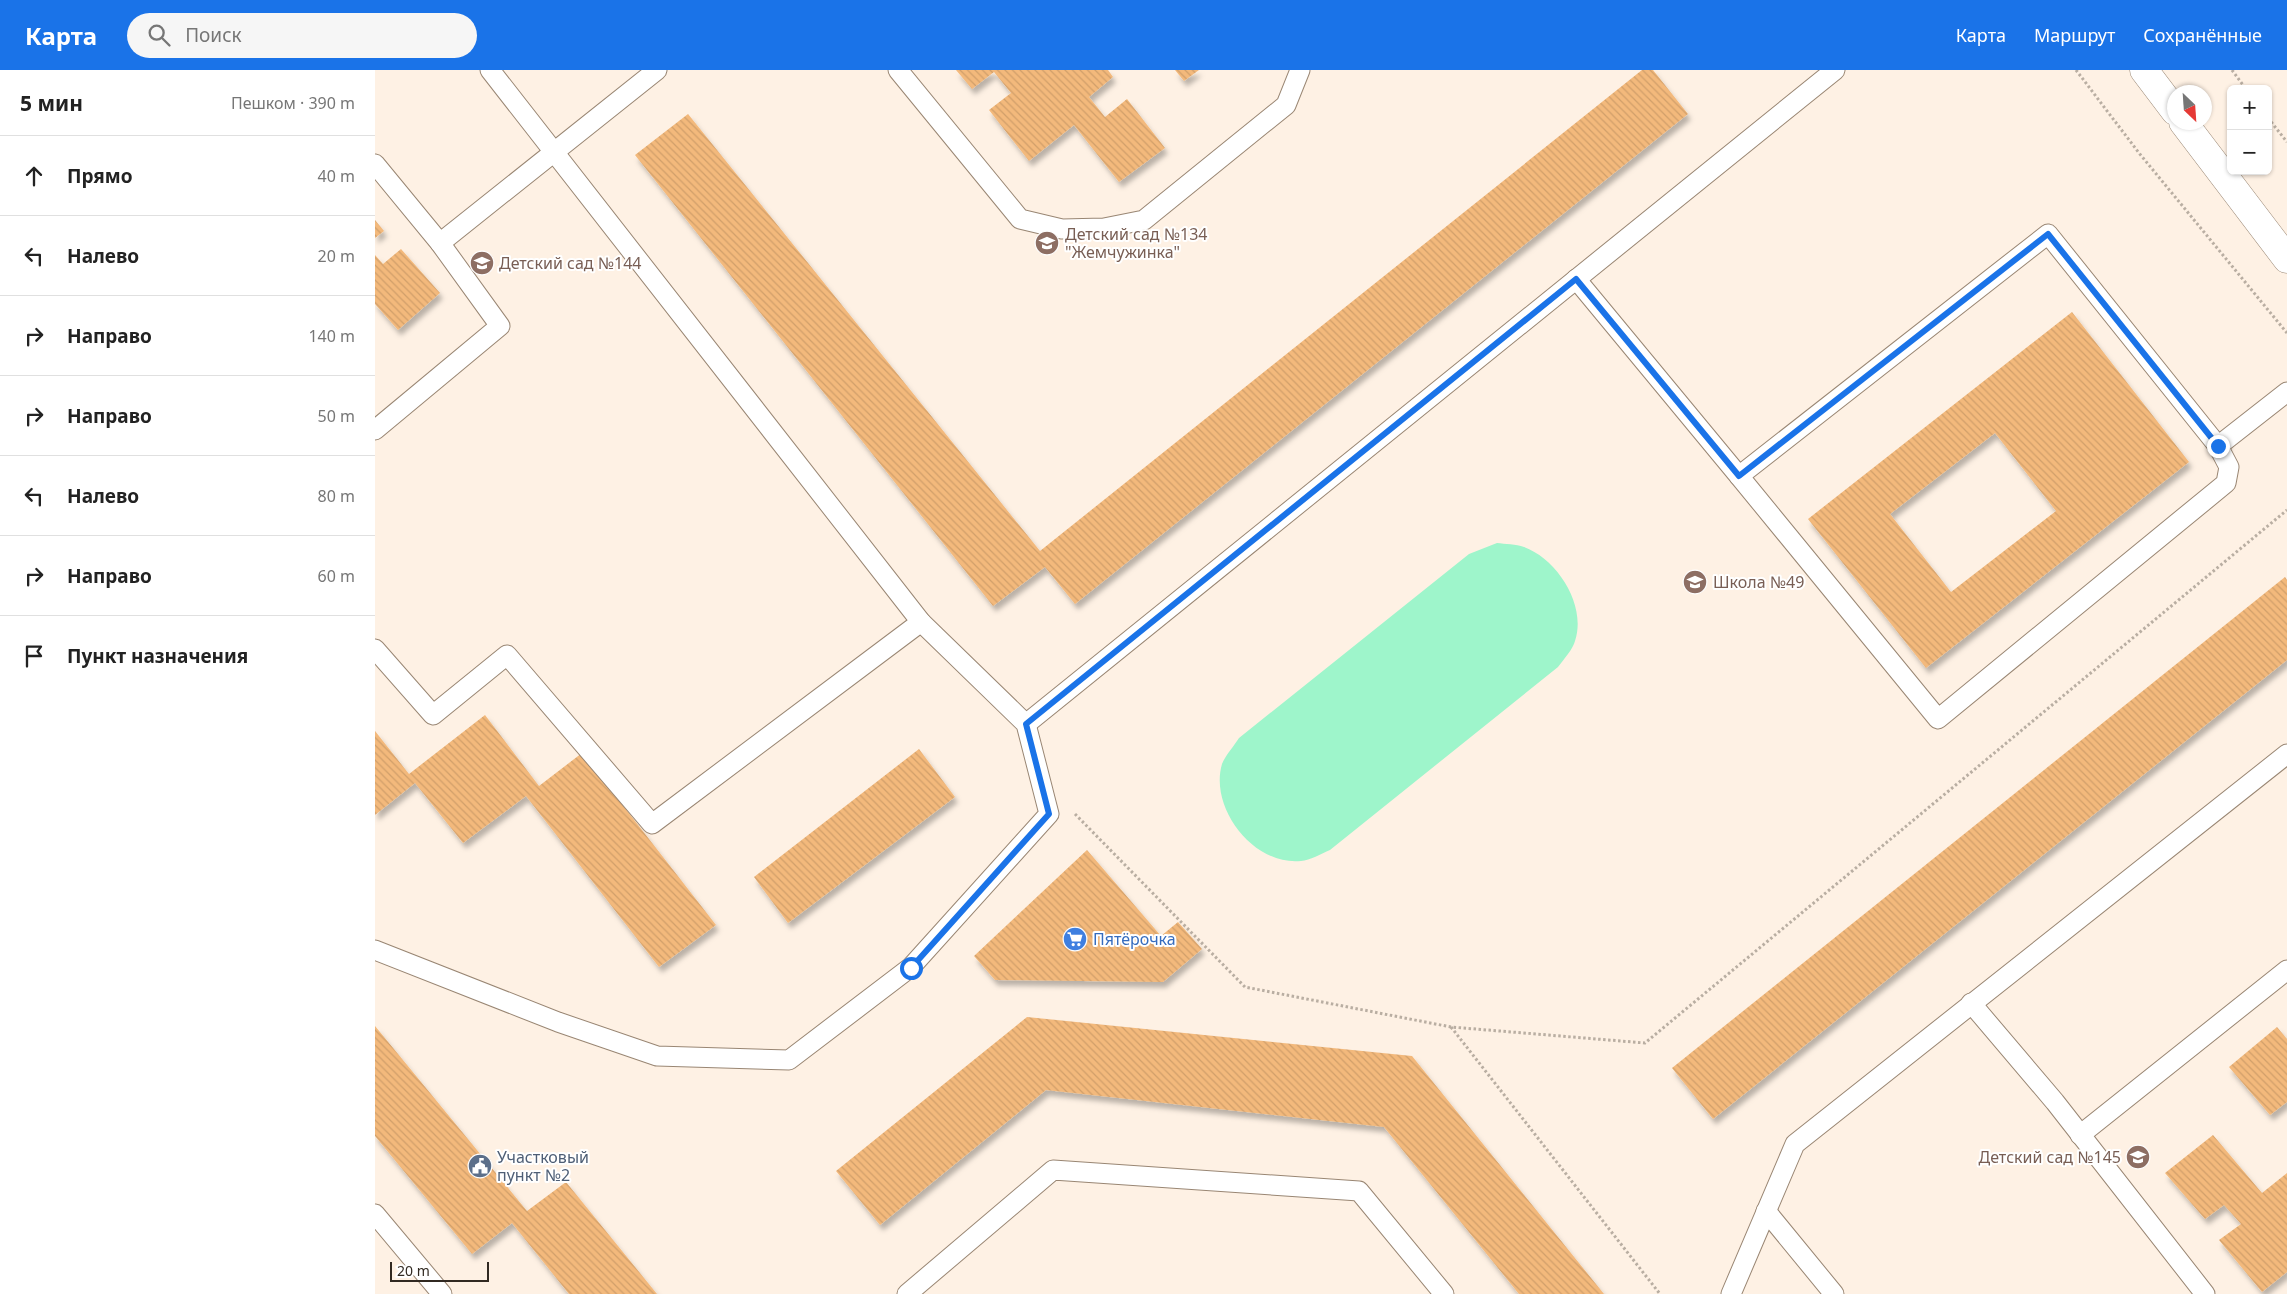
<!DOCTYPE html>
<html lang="ru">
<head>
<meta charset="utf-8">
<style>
  body { margin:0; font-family:"Noto Sans",sans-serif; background:#f6f6f6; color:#222 }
  .controls { position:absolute; right:15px; top:15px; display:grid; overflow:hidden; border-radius:8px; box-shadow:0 1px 4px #0004 }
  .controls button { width:45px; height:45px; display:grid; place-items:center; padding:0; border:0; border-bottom:1px solid #e0e0e0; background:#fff; color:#222; font:25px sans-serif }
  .compass { position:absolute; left:1792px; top:15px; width:45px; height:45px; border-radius:50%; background:#fff; box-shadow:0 1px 4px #0004; rotate:155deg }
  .scale { position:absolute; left:15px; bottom:12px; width:99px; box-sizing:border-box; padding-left:5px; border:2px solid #312921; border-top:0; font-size:14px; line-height:18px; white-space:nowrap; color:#312921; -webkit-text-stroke:4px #fff; paint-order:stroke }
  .stop { position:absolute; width:15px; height:15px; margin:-11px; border:4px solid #1a73e8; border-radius:50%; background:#fff }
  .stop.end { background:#1a73e8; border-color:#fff; box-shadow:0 1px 5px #0008 }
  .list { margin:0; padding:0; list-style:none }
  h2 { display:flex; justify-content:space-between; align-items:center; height:65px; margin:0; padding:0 20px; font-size:21px }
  h2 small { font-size:16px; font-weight:400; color:#767676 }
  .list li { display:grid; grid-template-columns:32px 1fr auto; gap:15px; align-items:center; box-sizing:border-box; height:80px; padding:0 20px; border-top:1px solid #e0e0e0 }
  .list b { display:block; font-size:19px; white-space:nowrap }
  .list em { font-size:16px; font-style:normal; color:#767676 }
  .icon { flex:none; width:28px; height:28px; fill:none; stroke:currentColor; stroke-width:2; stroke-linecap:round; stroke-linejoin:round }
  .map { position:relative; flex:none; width:1912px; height:1224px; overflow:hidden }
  header { display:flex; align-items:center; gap:30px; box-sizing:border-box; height:70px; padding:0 25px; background:#1a73e8; color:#fff }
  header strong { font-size:24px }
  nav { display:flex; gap:28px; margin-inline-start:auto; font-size:18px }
  .search { width:350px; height:45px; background:#f6f6f6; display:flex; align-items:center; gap:12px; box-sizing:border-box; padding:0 18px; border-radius:28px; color:#767676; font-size:19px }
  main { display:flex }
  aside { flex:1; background:#fff }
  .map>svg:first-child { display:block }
  .garden { fill:#9ef5cb }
  .building { fill:url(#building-back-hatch); fill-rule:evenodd; filter:url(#shadow) }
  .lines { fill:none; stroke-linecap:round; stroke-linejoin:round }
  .lane-casing { stroke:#998673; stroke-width:21 }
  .secondary-casing { stroke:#998673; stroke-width:29 }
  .path { stroke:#b9aea2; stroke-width:3; stroke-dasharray:2.5 2.5; stroke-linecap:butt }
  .lane { stroke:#fff; stroke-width:19 }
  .secondary { stroke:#fff; stroke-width:28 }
  .route { stroke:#1a73e8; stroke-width:6 }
  .labels { text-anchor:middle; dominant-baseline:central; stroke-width:4; stroke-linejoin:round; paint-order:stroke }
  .education-label { font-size:16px; fill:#785e54; stroke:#fff; text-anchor:start }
  .shop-label { font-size:16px; fill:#366cbe; stroke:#fff; text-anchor:start }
  .service-label { font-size:16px; fill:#4e5e75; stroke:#fff; text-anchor:start }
</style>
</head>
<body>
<header>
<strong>Карта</strong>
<div class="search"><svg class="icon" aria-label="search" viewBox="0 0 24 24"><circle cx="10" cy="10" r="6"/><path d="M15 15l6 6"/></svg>Поиск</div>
<nav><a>Карта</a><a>Маршрут</a><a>Сохранённые</a></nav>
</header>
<main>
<aside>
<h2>5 мин<small>Пешком · 390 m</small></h2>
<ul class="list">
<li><svg class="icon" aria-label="ahead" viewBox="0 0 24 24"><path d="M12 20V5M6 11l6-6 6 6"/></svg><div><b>Прямо</b></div><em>40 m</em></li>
<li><svg class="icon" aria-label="left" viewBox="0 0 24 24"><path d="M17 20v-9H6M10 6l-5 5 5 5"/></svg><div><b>Налево</b></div><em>20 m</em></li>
<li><svg class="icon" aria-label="right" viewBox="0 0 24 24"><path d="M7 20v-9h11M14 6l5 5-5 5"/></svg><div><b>Направо</b></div><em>140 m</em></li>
<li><svg class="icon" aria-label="right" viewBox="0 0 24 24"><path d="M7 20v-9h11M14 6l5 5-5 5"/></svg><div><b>Направо</b></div><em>50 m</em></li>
<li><svg class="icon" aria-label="left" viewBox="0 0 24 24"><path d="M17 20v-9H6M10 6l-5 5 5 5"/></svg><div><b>Налево</b></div><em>80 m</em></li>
<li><svg class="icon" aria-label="right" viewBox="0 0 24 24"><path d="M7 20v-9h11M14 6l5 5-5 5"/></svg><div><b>Направо</b></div><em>60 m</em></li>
<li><svg class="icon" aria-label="arrive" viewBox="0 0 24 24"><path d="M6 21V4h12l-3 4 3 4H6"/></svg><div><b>Пункт назначения</b></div></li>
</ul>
</aside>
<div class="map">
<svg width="1912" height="1224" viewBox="0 0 1912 1224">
  <defs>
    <pattern id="building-back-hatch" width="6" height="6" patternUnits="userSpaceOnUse" patternTransform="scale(1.25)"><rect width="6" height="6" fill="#f3b97b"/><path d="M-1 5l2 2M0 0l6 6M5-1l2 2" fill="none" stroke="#d19f6a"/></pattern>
    <filter id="shadow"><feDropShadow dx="3" dy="5.5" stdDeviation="2.5" flood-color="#0004"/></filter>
  </defs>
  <rect width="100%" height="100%" fill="#fef1e4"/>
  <path class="garden" d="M1122,473C1130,474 1141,474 1149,477C1182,489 1212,535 1200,571C1198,579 1189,589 1183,597L955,780C946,784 935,790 926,791C879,796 834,738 847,694C850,686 859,676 864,668L1094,484Z"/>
  <g class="building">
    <path d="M581,0H733L738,7L714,27L730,47L752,29L790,78L744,112L699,55L654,91L614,40L636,23L619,2L597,19Z"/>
    <path d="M800,0H824L809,11Z"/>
    <path d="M1267,0H1278L1313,44L700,534L670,497L618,536L260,85L313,44L665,481Z"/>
    <path d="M0,150L9,161L0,168Z"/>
    <path d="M26,179L65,223L23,260L0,234V185L8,194Z"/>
    <path d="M1697,242L1814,392L1551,598L1433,449ZM1620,363L1681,441L1576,522L1515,444Z"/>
    <path d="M1910,507L1912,510V590L1338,1049L1297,998Z"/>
    <path d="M110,645L164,716L207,683L341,855L284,897L151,726L88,773L40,713L0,745V661L34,704Z"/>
    <path d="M544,679L580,727L413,853L379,807Z"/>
    <path d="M712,780L786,866L803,852L827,879L788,912L620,910L599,886Z"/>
    <path d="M652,947L1037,986L1229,1224H1144L1009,1057L671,1020L505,1155L461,1101Z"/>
    <path d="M0,956L152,1141L191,1112L282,1224H194L137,1153L97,1184L0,1066Z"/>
    <path d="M1902,957L1912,969V1032L1895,1045L1854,997Z"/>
    <path d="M1838,1065L1887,1123L1912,1103V1202L1887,1222L1844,1170L1866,1154L1849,1135L1830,1149L1790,1103Z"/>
  </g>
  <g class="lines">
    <g class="lane-casing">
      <g id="lane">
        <path d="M523,0L645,149L687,159L729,158L769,150L911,35L925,0"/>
        <path d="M0,94L65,173L125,256L0,360"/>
        <path d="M65,173L282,0"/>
        <path d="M1201,209L1364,406L1673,164L1843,376L1912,322"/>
        <path d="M1364,406L1563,649L1851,413L1854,397L1843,376"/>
        <path d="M0,579L58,645L132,585L277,754L546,552"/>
        <path d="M651,654L1460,0"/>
        <path d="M0,880L183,952L282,986L414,990L536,897L674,744L651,654L546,552L115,0"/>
        <path d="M1596,933L1680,1032L1830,1224"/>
        <path d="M1705,1065L1912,900"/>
        <path d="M1391,1141L1459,1224"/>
        <path d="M0,1144L67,1224"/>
        <path d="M532,1224L678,1100L984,1121L1069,1224"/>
        <path d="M1356,1224L1420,1074L1912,684"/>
      </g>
    </g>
    <g class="secondary-casing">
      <g id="secondary">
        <path d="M1769,0L1800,41"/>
        <path d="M1808,52L1912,189"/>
      </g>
    </g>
    <g class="path">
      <path d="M1701,0L1764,83L1912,263"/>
      <path d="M1857,0L1871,19"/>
      <path d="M1893,48L1912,72"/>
      <path d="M700,744L870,917L1076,957L1270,973L1912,440"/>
      <path d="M1076,957L1285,1224"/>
    </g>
    <use href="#lane" class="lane"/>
    <use href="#secondary" class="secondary"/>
  </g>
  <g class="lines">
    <path class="route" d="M536,898L674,744L651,654L1201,209L1364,406L1673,164L1843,376"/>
  </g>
  <defs>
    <g id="school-disc" transform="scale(1.25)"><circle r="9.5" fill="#8d6e63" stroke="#fff"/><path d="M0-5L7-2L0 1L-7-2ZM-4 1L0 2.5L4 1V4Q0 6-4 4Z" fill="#fff"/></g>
    <g id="supermarket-disc" transform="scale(1.25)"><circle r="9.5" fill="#3f7fe0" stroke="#fff"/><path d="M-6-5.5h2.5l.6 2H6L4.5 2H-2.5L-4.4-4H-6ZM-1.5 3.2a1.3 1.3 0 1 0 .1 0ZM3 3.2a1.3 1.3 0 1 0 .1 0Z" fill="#fff"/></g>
    <g id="civic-disc" transform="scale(1.25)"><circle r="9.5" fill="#5c6f8a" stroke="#fff"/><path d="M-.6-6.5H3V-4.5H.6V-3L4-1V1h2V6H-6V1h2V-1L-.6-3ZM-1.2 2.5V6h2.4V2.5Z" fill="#fff"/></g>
  </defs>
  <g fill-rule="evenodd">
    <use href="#school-disc" x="672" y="173"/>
    <use href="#school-disc" x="107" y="193"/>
    <use href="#school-disc" x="1320" y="512"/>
    <use href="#supermarket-disc" x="700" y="869"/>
    <use href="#school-disc" x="1763" y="1087"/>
    <use href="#civic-disc" x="105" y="1096"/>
  </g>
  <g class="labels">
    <g class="education-label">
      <text x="690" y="164">Детский сад №134<tspan x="690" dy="18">"Жемчужинка"</tspan></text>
      <text x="124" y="193">Детский сад №144</text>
      <text x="1338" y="512">Школа №49</text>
      <text x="1746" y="1087" text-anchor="end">Детский сад №145</text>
    </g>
    <g class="shop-label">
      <text x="718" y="869">Пятёрочка</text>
    </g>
    <g class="service-label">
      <text x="122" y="1087">Участковый<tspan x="122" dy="18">пункт №2</tspan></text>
    </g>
  </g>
</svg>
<div class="controls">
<button>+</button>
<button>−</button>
</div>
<svg class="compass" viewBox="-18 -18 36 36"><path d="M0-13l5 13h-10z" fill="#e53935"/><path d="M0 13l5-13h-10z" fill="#767676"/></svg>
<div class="scale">20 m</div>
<div class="stop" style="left:536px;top:898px"></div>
<div class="stop end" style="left:1843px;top:376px"></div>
</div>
</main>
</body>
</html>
